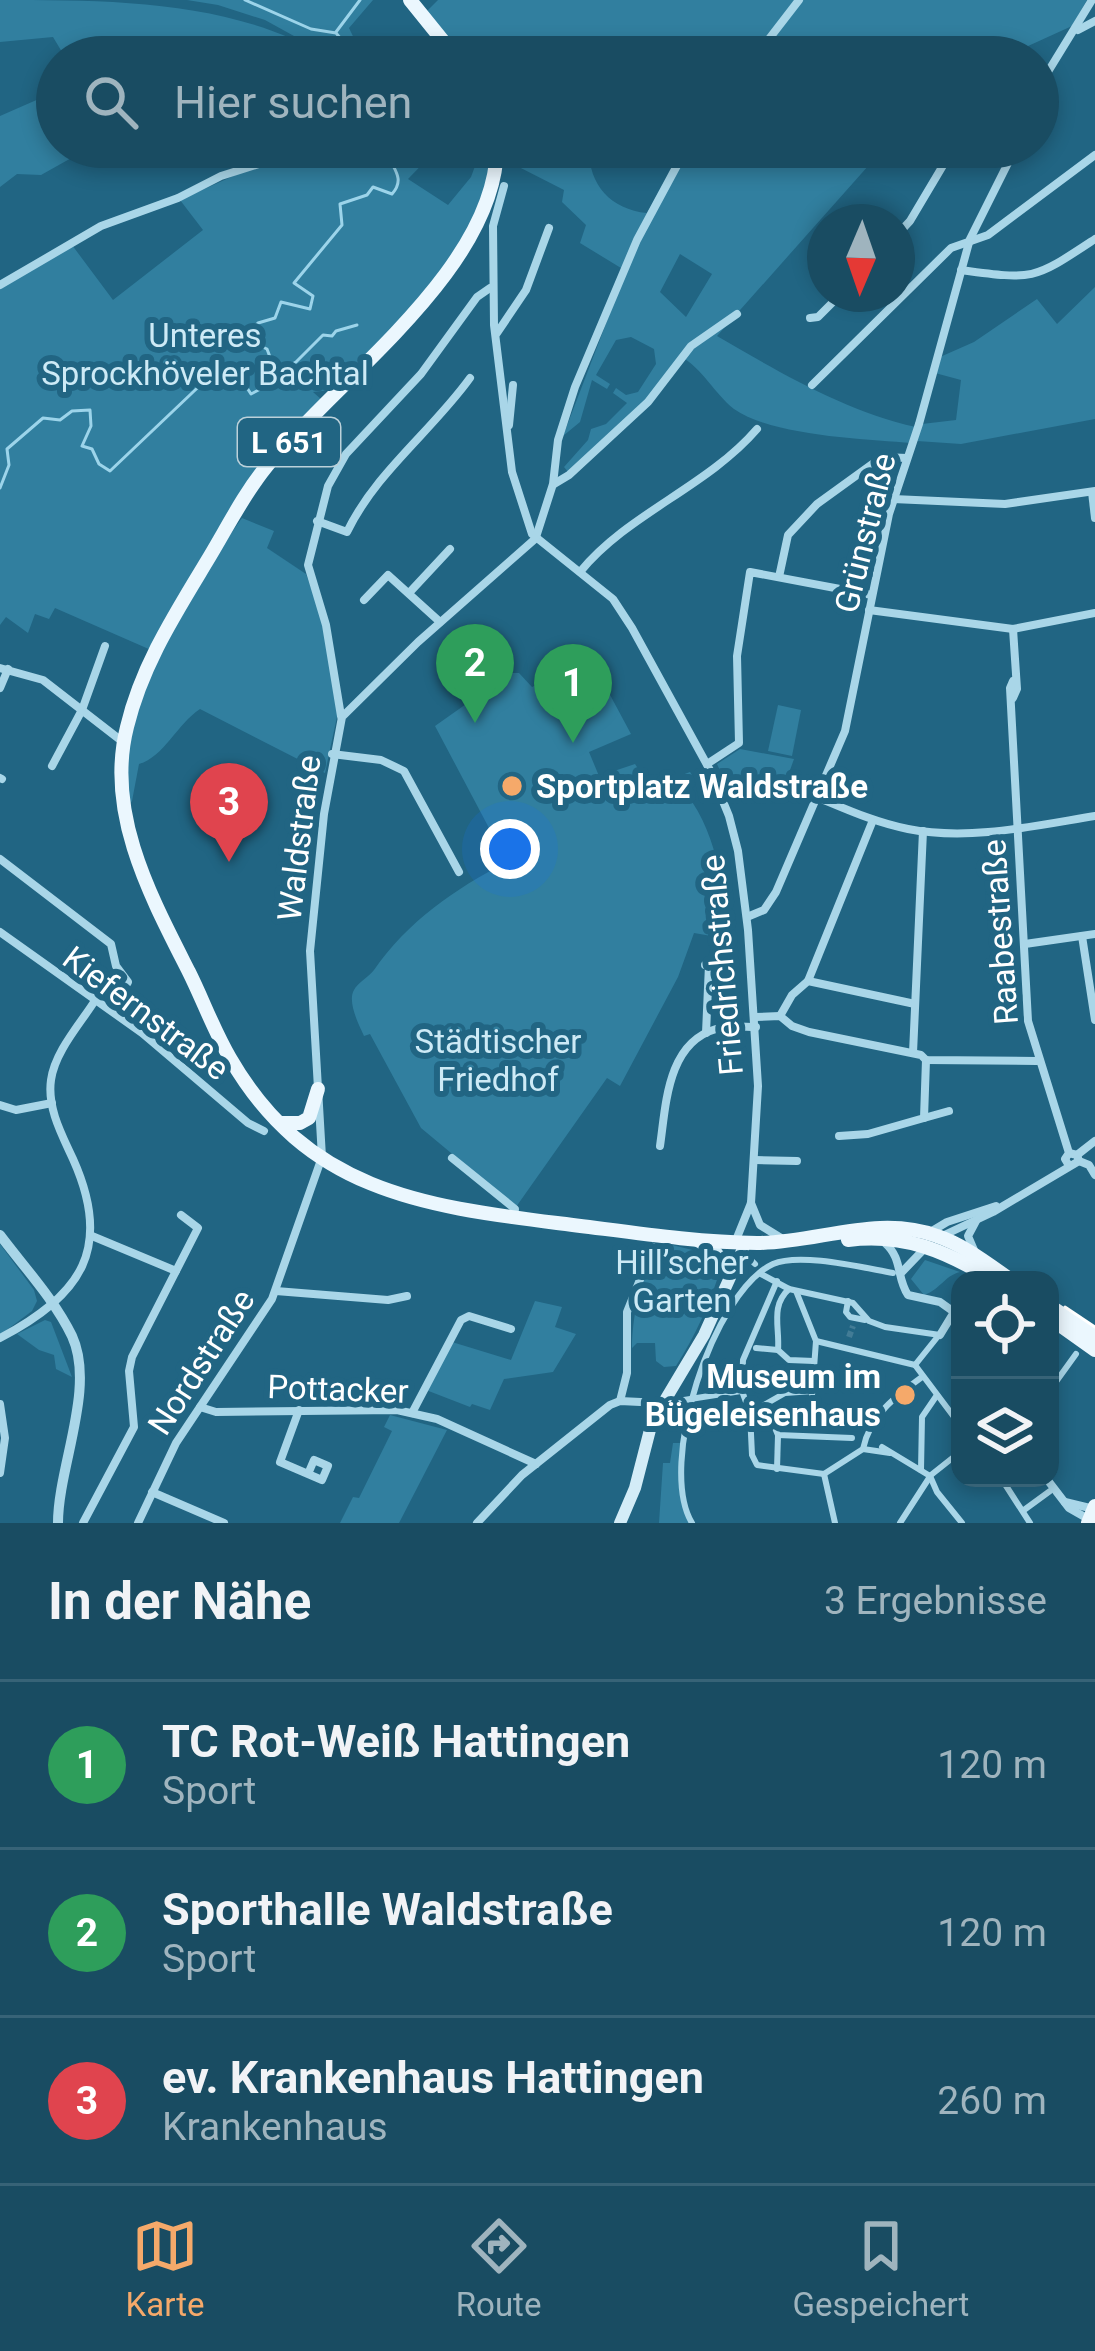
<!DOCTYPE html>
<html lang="de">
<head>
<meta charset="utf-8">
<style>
  body { margin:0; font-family:Roboto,sans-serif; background:#26566b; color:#f1f3f6 }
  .controls { position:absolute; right:36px; bottom:36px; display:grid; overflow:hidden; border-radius:24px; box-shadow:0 6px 18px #0003 }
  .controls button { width:108px; height:108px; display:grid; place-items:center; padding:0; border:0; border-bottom:3px solid #376377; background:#194c62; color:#f1f3f6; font:60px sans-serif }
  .compass { position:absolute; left:807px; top:204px; width:108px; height:108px; border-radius:50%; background:#194c62; box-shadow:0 6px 18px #0003; rotate:182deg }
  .you { position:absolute; left:510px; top:849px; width:42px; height:42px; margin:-30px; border:9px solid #fff; border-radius:50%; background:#1a73e8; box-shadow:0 0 0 18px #1a73e833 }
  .badge { display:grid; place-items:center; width:78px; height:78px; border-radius:50%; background:#f5a96a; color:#fff; font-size:39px; font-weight:700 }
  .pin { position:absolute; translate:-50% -99px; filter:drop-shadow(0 3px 6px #0008) }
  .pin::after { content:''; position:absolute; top:63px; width:42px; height:36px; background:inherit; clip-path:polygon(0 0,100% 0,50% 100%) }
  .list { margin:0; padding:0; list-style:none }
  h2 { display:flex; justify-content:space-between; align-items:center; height:156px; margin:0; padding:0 48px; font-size:51px }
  h2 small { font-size:39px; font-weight:400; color:#9fb4be }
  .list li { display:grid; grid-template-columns:78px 1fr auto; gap:36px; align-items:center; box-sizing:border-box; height:168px; padding:0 48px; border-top:3px solid #376377 }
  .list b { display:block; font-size:45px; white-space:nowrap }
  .list p { margin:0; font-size:39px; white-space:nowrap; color:#9fb4be }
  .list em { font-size:39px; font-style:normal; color:#9fb4be }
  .icon { flex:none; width:66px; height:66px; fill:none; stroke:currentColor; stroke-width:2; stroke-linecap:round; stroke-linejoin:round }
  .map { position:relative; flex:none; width:1095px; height:1523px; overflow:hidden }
  .search { position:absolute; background:#194c62; box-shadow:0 6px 18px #0003; left:36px; right:36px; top:36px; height:132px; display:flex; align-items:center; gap:30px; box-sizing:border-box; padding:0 42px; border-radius:66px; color:#9fb4be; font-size:45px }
  .sheet { height:660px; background:#194c62 }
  nav { display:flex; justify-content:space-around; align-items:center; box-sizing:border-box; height:168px; border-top:3px solid #376377; background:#194c62; font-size:33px; color:#9fb4be }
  nav a { display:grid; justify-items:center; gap:6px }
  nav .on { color:#f5a96a }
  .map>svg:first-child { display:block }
  .green { fill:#317f9f; fill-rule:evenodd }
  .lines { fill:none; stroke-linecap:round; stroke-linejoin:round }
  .stream { stroke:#9cd4ea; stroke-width:3 }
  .pedestrian-tunnel { stroke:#427c96; stroke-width:6; stroke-dasharray:6 3; stroke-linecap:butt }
  .pedestrian { stroke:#a9d6e8; stroke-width:6 }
  .minor { stroke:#a9d6e8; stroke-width:8 }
  .tertiary { stroke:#a9d6e8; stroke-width:10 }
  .secondary { stroke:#d3ecf7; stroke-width:12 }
  .primary { stroke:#ebf7fe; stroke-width:14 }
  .tram { stroke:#fff; stroke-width:3 }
  .poi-dot { fill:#f5a96a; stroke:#216583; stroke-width:4.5 }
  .labels { text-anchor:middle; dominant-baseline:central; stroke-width:12; stroke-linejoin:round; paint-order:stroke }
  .shield { fill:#216583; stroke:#bcd1da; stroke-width:3 }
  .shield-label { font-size:30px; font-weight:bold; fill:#fff }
  .park-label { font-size:33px; fill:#cdeaf6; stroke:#216583 }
  .street-label { font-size:33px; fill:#fff; stroke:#216583 }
  .poi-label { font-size:33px; font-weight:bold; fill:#fff; stroke:#216583; text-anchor:start }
</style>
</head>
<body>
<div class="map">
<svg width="1095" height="1523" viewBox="0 0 1095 1523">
  <rect width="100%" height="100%" fill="#216583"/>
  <g class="green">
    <path d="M0,0C110,0 233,0 327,57H65L53,37L0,42Z"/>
    <path d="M187,0H373L349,28L363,57H332L265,20L218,5Z"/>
    <path d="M438,0H1087L1072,26L1004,57H460L426,12Z"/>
    <path d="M57,91V147H91L41,175L17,174L0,187V116Z"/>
    <path d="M316,147H439L408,179L448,205L471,177L478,158L486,156L493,168L464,239L431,283L395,329L331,390L313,392L322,400L285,439L151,650L55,608L49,619L35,614L28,633L6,617L0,625V286L72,245L113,300L203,230L180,200L242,172Z"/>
    <path d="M513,147H589C588,184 610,209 647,213L680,154L670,147H885L717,336C779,372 845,411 916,427L912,443C864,439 773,436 734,409C714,393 703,369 680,356L650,398L569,473L564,467L588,440L591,429L606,424L627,403L613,393L616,388L626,395L638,392L656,364L654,349L631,337L616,340L596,375L610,384L607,389L592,380L580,422L563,436L625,274L621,268L580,243L586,225L562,202L564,190L513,164ZM680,254L712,274L686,317L660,292Z"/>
    <path d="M1095,287V419L961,444L917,441L922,424L956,420L961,380L935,373L940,357L974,342L1037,299L1057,324Z"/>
    <path d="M242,518L274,531L267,548L306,574L324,624L338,712L325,773L200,709C177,724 164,757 139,764L132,801L126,808C125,789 123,769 125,751C135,680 200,576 242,518Z"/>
    <path d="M587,652L631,734L589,752L599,776L635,764L650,787L690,772L692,775L680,786C717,828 723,885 729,939L694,933L678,977L620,1086L607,1078L516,1207L421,1128L370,1034L364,1036C359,1025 347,1002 354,990C357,983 369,977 374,970C407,922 456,888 507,862L435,726L510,673H519L532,687L571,669Z"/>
    <path d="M778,705L801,710L792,756L768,751Z"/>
    <path d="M740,749L794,759L785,784L739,781L727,786L717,764Z"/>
    <path d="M0,1244L34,1290L37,1301L32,1311L0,1335Z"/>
    <path d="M668,1244L713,1255L720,1270C710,1304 695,1336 676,1366L664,1367L656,1361L655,1343H637L632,1348C632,1319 641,1260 668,1244Z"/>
    <path d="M925,1260L960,1272C944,1276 940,1290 924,1295L911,1279Z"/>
    <path d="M535,1301L562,1307L555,1327L576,1334L553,1372L504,1379L490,1410L472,1404L470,1407L426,1390L452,1342L511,1360Z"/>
    <path d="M45,1320L51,1322L72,1377L56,1369L54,1355L39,1350L17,1334Z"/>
    <path d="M390,1415L447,1430L399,1523H340L353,1497L359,1498L392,1431L384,1427Z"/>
    <path d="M673,1443H684L680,1496L690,1523H659L663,1463H670Z"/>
  </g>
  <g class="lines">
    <g class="stream">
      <path d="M245,0L311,29L336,33L356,57"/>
      <path d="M336,32L360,0"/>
      <path d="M276,373L296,362L323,335L332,336L336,331L357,325"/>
      <path d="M0,488L9,465L7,449L43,418L60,420L72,411L90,410L91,426L82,446L92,449L99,464L110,471L212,374L240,377L251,394L268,385L276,373L267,349L247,340L248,333L258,323L275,318L281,302L310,309L313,296L294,283L342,225L340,204L367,195L373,187L392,194C408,176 388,166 386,147"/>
    </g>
    <path class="pedestrian-tunnel" d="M849,1337L853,1326"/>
    <g class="pedestrian">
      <path d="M753,1262L755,1264"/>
      <path d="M761,1274L789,1289L853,1303L869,1321L885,1327L940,1335"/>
      <path d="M777,1281L743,1360L742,1391L750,1413L752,1455L757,1465L824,1474L863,1449C870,1415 896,1396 922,1377"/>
      <path d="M796,1291L816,1341L812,1395"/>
      <path d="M848,1301L846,1312L850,1317L865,1320"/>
      <path d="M816,1341L915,1365"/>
      <path d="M756,1348L778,1350L789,1360L814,1361"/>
      <path d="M778,1350C780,1328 770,1306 789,1289"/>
      <path d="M915,1365L960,1425"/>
      <path d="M915,1365L939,1335"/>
      <path d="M1050,1390L1076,1354"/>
      <path d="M665,1403L741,1391"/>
      <path d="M750,1413L785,1393L813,1391"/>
      <path d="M862,1414L881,1409"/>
      <path d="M762,1420L773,1423L778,1435L852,1438"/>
      <path d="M882,1447L930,1476"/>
      <path d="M863,1449L890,1453"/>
      <path d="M777,1469L778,1435"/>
      <path d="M921,1470L922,1417L937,1395"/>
      <path d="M824,1474L835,1523"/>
      <path d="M930,1476L937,1492L962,1523"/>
      <path d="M1001,1478L1030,1523"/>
      <path d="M1024,1510L1050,1491"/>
      <path d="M692,1523C657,1465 713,1292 773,1264C800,1252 864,1268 893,1273"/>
      <path d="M900,1523L931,1475L960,1452"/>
    </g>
    <g class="minor">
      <path d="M1078,30L1095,21"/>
      <path d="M755,57L799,0"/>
      <path d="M1038,88L1092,0"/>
      <path d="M504,186L493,226L494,325L512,472L532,534L613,599L632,628L711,772L729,816L738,851L748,930L758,1086L751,1203L736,1240"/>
      <path d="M897,235L910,221L954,147"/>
      <path d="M961,270C1035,280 1033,280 1095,239"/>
      <path d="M0,285L101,226L178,198L221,176L312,147"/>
      <path d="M810,318L818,317L841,294"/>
      <path d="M497,333L526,290L549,228"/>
      <path d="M812,385L951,248L988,235L1095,155"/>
      <path d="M509,425L513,385"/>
      <path d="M554,484L569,475L648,402L691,346L737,314"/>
      <path d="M1092,492L1095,518"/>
      <path d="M893,499L1005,504L1095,491"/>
      <path d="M317,521L347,532C376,472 431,432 470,378"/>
      <path d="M536,537L553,484L558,440L575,387L637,240L687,147"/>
      <path d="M580,572C627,514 707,487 757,429"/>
      <path d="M779,577L788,535L817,504L882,457L907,458"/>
      <path d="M409,593L450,549"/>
      <path d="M364,600L388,575L440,622"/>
      <path d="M869,610L1013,629L1095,613"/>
      <path d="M1013,629L1017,689L1013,698"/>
      <path d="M0,668L43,680L123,742"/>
      <path d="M1013,681L1010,688L1028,1021L1069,1153L1065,1159L1068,1164"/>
      <path d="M0,688L8,669"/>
      <path d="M341,716L326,625L308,565L328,486L346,454L421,374L477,297L490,288"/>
      <path d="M332,754L381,760L404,771L459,872"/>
      <path d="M707,764L739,743L737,656L750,572L872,595"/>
      <path d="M52,766L82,710L105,646"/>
      <path d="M0,778L2,779"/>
      <path d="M819,798C848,810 877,823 908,829C969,841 1034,826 1095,816"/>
      <path d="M0,859L111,944L116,966L128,982L111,1009"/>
      <path d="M747,917L764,910L776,892L845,731L889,514L919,424L970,239L1016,147"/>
      <path d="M0,932L142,1033L248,1123L264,1131"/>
      <path d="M1082,936L1095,1020"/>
      <path d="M1025,944L1095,934"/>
      <path d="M705,965H709L706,1033"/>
      <path d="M808,981L873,820"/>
      <path d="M780,1016L792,995L808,981L915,1004"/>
      <path d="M755,1017L780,1016L792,1026L809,1032L921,1055L926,1060L1037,1061"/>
      <path d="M913,1053L923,831"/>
      <path d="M0,1105L16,1110L52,1103"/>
      <path d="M924,1118L949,1111"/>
      <path d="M839,1136L868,1134L924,1118L926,1060"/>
      <path d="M660,1146C666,1105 667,1043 716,1029C729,1025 743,1027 756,1027"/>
      <path d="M1069,1153L1077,1155L1079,1161L1089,1165L1095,1175"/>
      <path d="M1077,1155L1095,1141"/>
      <path d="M452,1158L515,1209L514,1216"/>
      <path d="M755,1160L797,1161"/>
      <path d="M751,1203L760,1225L781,1238"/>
      <path d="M927,1234L947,1222L996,1206"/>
      <path d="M92,1236L176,1271"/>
      <path d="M938,1238L993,1212L1079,1161"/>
      <path d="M885,1243C903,1259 896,1277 908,1295L940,1302L954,1312L940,1335"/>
      <path d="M974,1250L968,1236L976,1221"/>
      <path d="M902,1272L926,1247"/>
      <path d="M276,1291L388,1300L407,1296"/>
      <path d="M0,1338C82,1295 113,1248 73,1159C62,1135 47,1108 51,1080C55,1051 81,1023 96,999"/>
      <path d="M620,1401L627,1373V1312L653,1247"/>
      <path d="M0,1404L5,1438L0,1473"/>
      <path d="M200,1407L216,1412L397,1410L437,1419L536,1464"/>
      <path d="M299,1410L280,1462L322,1480L328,1466L314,1460L308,1474"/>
      <path d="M412,1413L461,1320L469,1316L511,1329"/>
      <path d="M1046,1478L1069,1508L1090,1520"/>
      <path d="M152,1492L224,1523"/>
      <path d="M1065,1502L1094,1509"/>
      <path d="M83,1523L134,1427L129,1371L132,1357L198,1228L181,1215"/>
      <path d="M138,1523L176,1443L272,1299L322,1157L310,951L324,814L342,717L418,642L535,539"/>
      <path d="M477,1523L522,1475L610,1405L620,1401L661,1403"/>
    </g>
    <path class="tertiary" d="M0,1235C24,1267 54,1299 72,1336C96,1388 58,1467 58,1523"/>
    <g class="secondary">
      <path d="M699,1242L717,1253L727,1268"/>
      <path d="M620,1523L635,1488L652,1422L704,1335L746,1242"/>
    </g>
    <g class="primary">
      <path d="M410,0L456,57"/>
      <path d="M497,147C496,269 337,379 266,467C244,494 228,526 210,556C177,611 142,664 127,727C105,813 151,897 189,972C203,1000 214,1031 230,1058C306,1190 421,1206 557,1223C624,1231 691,1242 757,1243C817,1243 878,1214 937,1236C964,1245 988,1264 1011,1280"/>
      <path d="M282,1123H300L309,1118L318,1089"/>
      <path d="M848,1240C904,1233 946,1251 993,1280"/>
      <path d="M1050,1306L1095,1336"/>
      <path d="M1050,1318L1095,1350"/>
      <path d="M1088,1523L1095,1506"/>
    </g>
    <path class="tram" d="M1065,1307L1095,1327"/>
  </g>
  <g class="poi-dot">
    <circle cx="512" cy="786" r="12"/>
    <circle cx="905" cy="1395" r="12"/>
  </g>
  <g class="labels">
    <rect class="shield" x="238" y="418" width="102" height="48" rx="9"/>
    <g class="shield-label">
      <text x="289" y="442">L 651</text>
    </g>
    <g class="park-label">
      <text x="205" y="335">Unteres<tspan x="205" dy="38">Sprockhöveler Bachtal</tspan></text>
      <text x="498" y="1041">Städtischer<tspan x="498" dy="38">Friedhof</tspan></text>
      <text x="682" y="1262">Hill’scher<tspan x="682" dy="38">Garten</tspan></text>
    </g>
    <g class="street-label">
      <text transform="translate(865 533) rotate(-76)">Grünstraße</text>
      <text transform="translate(299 838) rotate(-83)">Waldstraße</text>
      <text transform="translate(1000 932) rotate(-94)">Raabestraße</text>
      <text transform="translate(722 965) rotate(-95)">Friedrichstraße</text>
      <text transform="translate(146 1013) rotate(37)">Kiefernstraße</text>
      <text transform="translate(201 1362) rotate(-57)">Nordstraße</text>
      <text transform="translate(338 1389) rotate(2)">Pottacker</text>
    </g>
    <g class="poi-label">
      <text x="536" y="786">Sportplatz Waldstraße</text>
      <text x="881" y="1376" text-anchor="end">Museum im<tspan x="881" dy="38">Bügeleisenhaus</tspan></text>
    </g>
  </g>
</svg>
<div class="controls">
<button><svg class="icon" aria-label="locate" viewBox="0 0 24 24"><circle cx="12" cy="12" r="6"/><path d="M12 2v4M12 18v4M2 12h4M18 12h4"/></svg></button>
<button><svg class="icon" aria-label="layers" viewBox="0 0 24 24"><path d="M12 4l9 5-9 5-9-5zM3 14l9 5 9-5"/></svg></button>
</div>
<svg class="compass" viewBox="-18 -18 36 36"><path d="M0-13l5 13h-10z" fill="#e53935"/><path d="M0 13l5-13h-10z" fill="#9fb4be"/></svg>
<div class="you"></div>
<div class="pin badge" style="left:573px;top:743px;background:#2e9e5b">1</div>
<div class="pin badge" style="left:475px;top:723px;background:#2e9e5b">2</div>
<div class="pin badge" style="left:229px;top:862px;background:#e0444e">3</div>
<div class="search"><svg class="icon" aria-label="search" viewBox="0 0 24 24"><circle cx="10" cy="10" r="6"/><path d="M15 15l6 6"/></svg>Hier suchen</div>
</div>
<section class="sheet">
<h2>In der Nähe<small>3 Ergebnisse</small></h2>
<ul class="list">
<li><span class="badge" style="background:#2e9e5b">1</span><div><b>TC Rot-Weiß Hattingen</b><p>Sport</p></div><em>120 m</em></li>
<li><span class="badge" style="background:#2e9e5b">2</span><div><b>Sporthalle Waldstraße</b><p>Sport</p></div><em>120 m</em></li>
<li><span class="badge" style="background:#e0444e">3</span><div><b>ev. Krankenhaus Hattingen</b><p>Krankenhaus</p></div><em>260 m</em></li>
</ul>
</section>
<nav>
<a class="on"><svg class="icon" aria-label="map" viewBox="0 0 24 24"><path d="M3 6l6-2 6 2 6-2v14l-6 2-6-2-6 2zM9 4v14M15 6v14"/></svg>Karte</a>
<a><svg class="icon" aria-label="directions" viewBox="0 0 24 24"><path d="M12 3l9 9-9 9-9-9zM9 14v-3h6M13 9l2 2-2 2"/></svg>Route</a>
<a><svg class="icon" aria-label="saved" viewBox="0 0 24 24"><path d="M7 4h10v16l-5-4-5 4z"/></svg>Gespeichert</a>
</nav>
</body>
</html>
